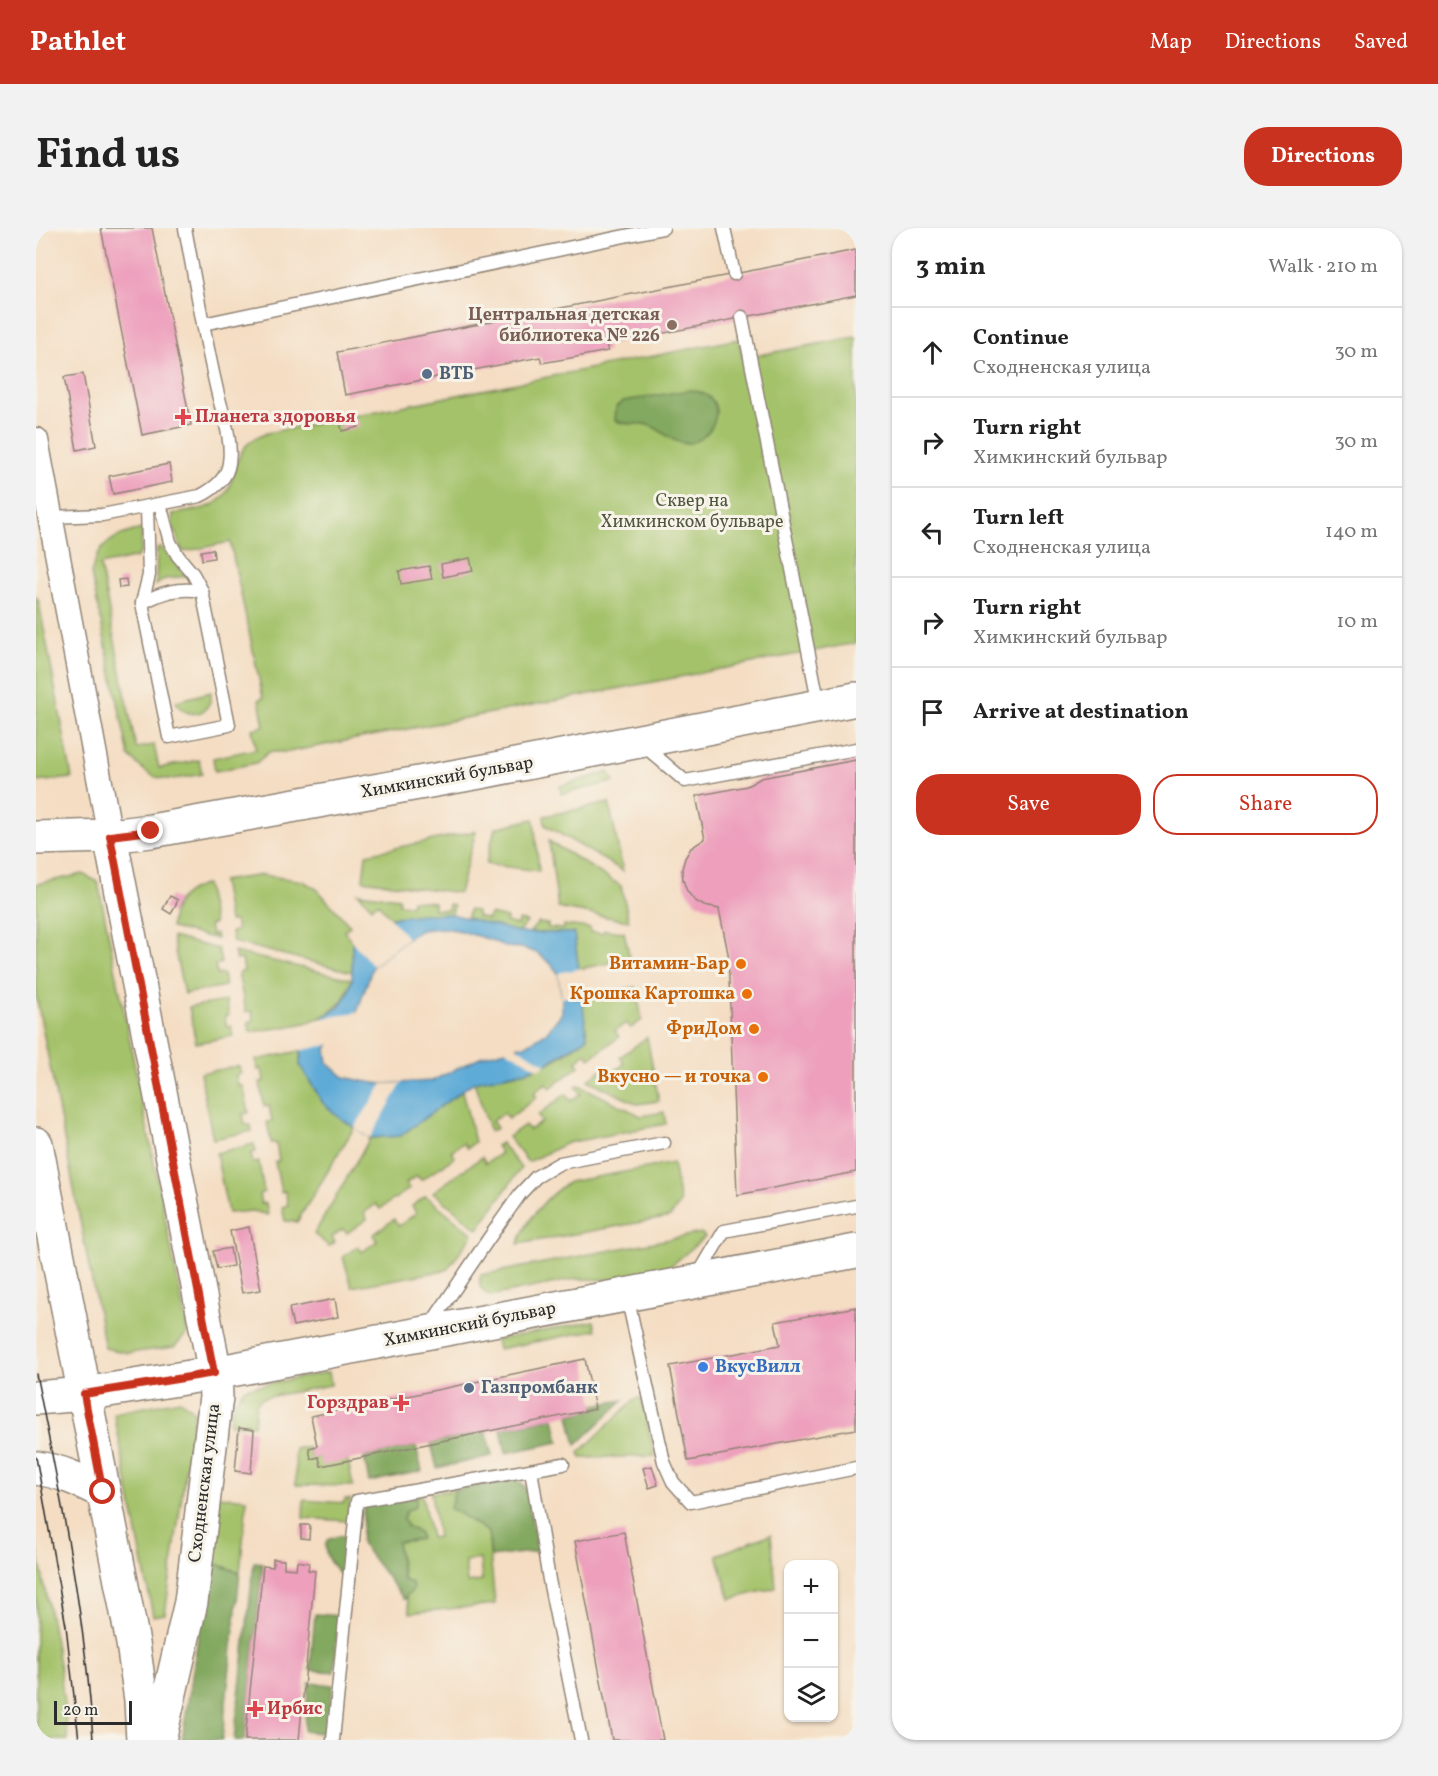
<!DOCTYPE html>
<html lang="en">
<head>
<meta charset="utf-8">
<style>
  body { margin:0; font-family:Vollkorn,serif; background:#f2f2f2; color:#222 }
  .controls { position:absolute; right:18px; bottom:18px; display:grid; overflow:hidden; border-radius:12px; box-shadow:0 2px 4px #0004 }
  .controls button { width:54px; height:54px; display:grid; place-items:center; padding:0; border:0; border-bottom:2px solid #e0e0e0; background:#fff; color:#222; font:30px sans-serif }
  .scale { position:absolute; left:18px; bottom:15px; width:78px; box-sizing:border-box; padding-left:6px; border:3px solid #2b2b2b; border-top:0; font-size:16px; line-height:21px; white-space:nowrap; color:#2b2b2b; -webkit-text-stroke:4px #f7f3e8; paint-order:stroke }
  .stop { position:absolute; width:18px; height:18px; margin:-14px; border:4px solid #c8321e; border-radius:50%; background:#fff }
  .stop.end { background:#c8321e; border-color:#fff; box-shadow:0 2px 6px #0008 }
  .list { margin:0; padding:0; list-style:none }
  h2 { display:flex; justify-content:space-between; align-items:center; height:78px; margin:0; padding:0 24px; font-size:26px }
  h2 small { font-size:20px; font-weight:400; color:#767676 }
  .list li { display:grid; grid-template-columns:39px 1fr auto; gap:18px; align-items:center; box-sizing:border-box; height:90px; padding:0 24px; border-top:2px solid #e0e0e0 }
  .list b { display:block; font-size:22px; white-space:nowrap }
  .list p { margin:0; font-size:20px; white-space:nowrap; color:#767676 }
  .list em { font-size:20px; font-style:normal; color:#767676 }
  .actions { display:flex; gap:12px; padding:18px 24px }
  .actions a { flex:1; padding:14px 0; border:2px solid #c8321e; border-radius:24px; text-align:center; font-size:21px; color:#c8321e }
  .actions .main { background:#c8321e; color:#fff }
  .icon { flex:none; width:33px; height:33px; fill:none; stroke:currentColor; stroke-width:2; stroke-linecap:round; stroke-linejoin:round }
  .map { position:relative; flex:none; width:820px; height:1512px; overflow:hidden; border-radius:24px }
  header { display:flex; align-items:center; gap:36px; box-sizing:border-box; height:84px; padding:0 30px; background:#c8321e; color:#fff }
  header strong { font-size:28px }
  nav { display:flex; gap:33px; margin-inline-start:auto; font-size:21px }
  .intro { display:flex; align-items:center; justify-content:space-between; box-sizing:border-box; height:144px; padding:0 36px }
  h1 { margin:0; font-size:42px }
  .button { padding:15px 27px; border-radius:24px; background:#c8321e; color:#fff; font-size:21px; font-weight:700 }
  main { display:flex; gap:36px; padding:0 36px }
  aside { flex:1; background:#fff; border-radius:24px; box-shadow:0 2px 4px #0004 }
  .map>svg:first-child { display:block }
  .green { fill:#a4c26a; stroke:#68764a; stroke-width:1.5; fill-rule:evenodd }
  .forest { fill:#83a85e; stroke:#576a44; stroke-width:1.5 }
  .water { fill:#5fabd7; stroke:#456b81; stroke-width:1.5; fill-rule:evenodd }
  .pier { fill:#f4ddc2 }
  .building { fill:#ed9fbc }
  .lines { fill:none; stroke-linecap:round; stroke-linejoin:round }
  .lane-casing { stroke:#908476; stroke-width:15 }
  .street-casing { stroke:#908476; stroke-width:27 }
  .secondary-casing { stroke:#908476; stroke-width:36 }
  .lane { stroke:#fff; stroke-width:12 }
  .street { stroke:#fff; stroke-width:24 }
  .secondary { stroke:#fff; stroke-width:33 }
  .tram { stroke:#2b2b2b; stroke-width:1.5 }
  .route { stroke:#c8321e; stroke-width:8 }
  .education-dot { fill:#8d6e63; stroke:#f7f3e8; stroke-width:2 }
  .service-dot { fill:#5c6f8a; stroke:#f7f3e8; stroke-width:2 }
  .health-dot { fill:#e0444e; stroke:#f7f3e8; stroke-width:2 }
  .food-dot { fill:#e8710a; stroke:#f7f3e8; stroke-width:2 }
  .shop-dot { fill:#3f7fe0; stroke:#f7f3e8; stroke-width:2 }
  .labels { text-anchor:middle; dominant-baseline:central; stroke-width:6; stroke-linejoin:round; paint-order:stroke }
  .education-label { font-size:18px; font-weight:bold; fill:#785e54; stroke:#f7f3e8; text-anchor:end }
  .service-label { font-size:18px; font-weight:bold; fill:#4e5e75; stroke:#f7f3e8; text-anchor:start }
  .health-label { font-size:18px; font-weight:bold; fill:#be3a42; stroke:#f7f3e8; text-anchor:start }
  .park-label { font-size:18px; fill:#4f583e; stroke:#f7f3e8 }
  .street-label { font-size:18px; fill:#2b2b2b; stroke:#f7f3e8 }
  .food-label { font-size:18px; font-weight:bold; fill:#c56008; stroke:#f7f3e8; text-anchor:end }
  .shop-label { font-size:18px; font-weight:bold; fill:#366cbe; stroke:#f7f3e8; text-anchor:start }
</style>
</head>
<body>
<header>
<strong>Pathlet</strong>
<nav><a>Map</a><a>Directions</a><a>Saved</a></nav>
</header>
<div class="intro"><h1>Find us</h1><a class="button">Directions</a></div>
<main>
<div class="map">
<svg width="820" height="1512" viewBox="0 0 820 1512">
  <rect width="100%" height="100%" fill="#f7f3e8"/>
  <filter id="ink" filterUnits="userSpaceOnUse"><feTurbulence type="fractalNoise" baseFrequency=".0167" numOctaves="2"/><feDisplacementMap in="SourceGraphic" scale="12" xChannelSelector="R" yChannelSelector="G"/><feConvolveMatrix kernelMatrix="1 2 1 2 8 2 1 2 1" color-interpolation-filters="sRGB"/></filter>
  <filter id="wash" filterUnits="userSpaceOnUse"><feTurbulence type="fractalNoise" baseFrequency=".008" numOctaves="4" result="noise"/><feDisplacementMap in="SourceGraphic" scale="24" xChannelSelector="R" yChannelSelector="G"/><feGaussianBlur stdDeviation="1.35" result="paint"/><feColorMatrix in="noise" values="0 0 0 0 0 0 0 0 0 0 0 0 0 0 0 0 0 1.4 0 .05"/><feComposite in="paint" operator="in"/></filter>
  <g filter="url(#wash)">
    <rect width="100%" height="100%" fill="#f4ddc2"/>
    <g class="green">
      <path d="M820,109V415L252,524H233L220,535L179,543L177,530L220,521L216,501L228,498L223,471L227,470L194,314L147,324L136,296L137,286C148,284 163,283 174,278C202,265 193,240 208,220C214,212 222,209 231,205L702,111L707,130Z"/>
      <path d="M106,301L105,323L101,329L64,337L100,520L118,517L123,540L163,532L166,546C129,553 120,557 93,528L55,346C61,316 78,307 106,301Z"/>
      <path d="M125,319L150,348L129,351L120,357L121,320Z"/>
      <path d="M0,369L3,374L36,550L0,554Z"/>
      <path d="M175,464C177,487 149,494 140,473Z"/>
      <path d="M573,544L578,554L525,566L524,558Z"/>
      <path d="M573,575L587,643L509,597L508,588Z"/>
      <path d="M498,591L503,643L450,636L459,600Z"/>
      <path d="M440,603L423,665L327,652L330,626Z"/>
      <path d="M513,613L585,658L593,693L522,680Z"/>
      <path d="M47,646L62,654L152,1105L138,1119L93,1125L69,1120L0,767V656Z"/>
      <path d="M226,647L267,653L281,661L314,698L308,703L316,713V744L197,714L195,704L201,702L199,693H193L186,653Z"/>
      <path d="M170,656L178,696L173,697L175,707L180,706L181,711L135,700C135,675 147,663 170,656Z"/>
      <path d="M322,665L363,670V676L375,677L376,672L398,674V681L412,682L413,676L418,677L416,686L354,689L342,675L336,679Z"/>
      <path d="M433,682L441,683V688L452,691L454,686L471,690L470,694L481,697L483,692L491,694L482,705L431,690Z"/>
      <path d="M502,695L512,696V700L528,701V697L554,700V704L567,705L568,702L588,704L594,731L543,741L538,705H493Z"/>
      <path d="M136,709L182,721L185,735L179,737L181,747L187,746L189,758L148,766Z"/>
      <path d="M198,724L316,751C304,799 255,797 214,804L212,795L218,793L216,783L210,784L202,745L208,743L206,731L200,732Z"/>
      <path d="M600,759L606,792L595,800L590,795L579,803L583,809L554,830L550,825L540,834L543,838L514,860L510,855L498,865L501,869L472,891L468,885L456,893L461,900L454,904L438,854C462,849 489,846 511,836C526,829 538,820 551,810L545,767Z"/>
      <path d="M190,773L193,787L189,788L190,798H195L197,808L160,815L153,779Z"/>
      <path d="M611,809L623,873L601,876L552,852L570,838L576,845L588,836L584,829Z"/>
      <path d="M264,823V837L287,875L318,900L261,994L249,993L246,979L252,977L249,963L245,964L239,934L243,933L240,915H235L231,894L236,893L233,878H228L224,854L228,853L226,841L222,842L220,832Z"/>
      <path d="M203,838L205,846L200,847L202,858H207L213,885L207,886L209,897H215L216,903L177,911L164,845Z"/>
      <path d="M543,857L605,888L628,884L630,896L531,915L492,934L472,909L489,897L493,902L506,894L502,887L530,866L535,873L545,866L540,859Z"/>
      <path d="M426,863L439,914L431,920L427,915L415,923L419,929L385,952L381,948L370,955L373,961L344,981L340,976L328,985L331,991L311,1005L307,1001L296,1009L299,1014L293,1018L278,1006L334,910L364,908Z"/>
      <path d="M465,915L485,940L442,1001L397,964L446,929L450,935L465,925L460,918Z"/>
      <path d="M218,916L220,924L215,925L217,935L223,934L228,964L223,966L225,976L230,975L232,987L217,983L192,985L180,925Z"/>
      <path d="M637,935L644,975L634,989L482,1016C491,991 511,967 533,954Z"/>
      <path d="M390,968L437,1006L411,1042L316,1059L307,1029L322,1018L326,1024L341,1013L337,1007L358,991L363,998L380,985L376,978Z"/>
      <path d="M665,1005L669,1009L630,1042L588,1052L540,1051L454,1068C445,1062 441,1058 445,1047Z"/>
      <path d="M558,1093L560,1102L462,1121L460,1112Z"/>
      <path d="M293,1144L295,1157L226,1170L220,1176L218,1197L193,1196C195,1181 199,1171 209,1160Z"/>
      <path d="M605,1170L619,1228L545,1230L543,1225L599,1171Z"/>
      <path d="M144,1172L158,1183L129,1386L117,1388L78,1185Z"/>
      <path d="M259,1220H273L275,1230L283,1229L312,1232L317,1258L260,1257Z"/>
      <path d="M419,1262L414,1280L452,1304L459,1376L374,1385L361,1314L385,1311L383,1305L372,1299L367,1291L370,1283L379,1279L381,1268L386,1267L395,1310L402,1309L395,1265ZM444,1331L446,1353L431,1355L429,1333Z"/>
      <path d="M183,1268L211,1271L204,1345L174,1333Z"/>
      <path d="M309,1271H314L312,1293L267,1290L268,1272L308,1275Z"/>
      <path d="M735,1306L740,1360L694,1371L681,1327Z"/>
      <path d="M0,1313L24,1441L32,1512H0Z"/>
    </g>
    <g class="forest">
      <path d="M654,162C702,168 674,219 647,215C635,214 626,202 615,198C603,193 590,199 579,192L580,179L588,173Z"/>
      <path d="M588,1172L540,1217L533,1187L559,1181L558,1177Z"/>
      <path d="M518,1190L523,1214L470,1225L465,1201Z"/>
      <path d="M450,1204L456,1228L401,1240L395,1215Z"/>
      <path d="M380,1218L386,1243L333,1254L328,1229Z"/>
      <path d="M480,1252L489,1259L502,1323L455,1329L452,1304L414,1280L419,1262Z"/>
      <path d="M381,1268L379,1279L370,1283L367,1291L372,1299L383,1305L385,1311L361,1314L367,1352L376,1355L377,1362L370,1368L371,1371H368L325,1315L328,1278Z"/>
      <path d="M302,1308L311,1309L307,1349C297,1338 285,1328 291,1312Z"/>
      <path d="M174,1333L204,1345L186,1512H146Z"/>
      <path d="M218,1334L227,1335L209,1512H198Z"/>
      <path d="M279,1386L303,1388L298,1444L274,1442Z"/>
      <path d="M273,1455L297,1457L292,1506L268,1503Z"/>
    </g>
    <path class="water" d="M386,686H416L486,705H538L551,810L510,836L490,843L438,854L364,908L334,910L300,887L287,875L264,837L266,814L285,791L303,779L312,766L316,751V713L337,692ZM405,700L421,702L455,712L470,719L486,720L501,725L515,736L522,745L526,770V785L510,805L492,816L444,829L396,853L347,856L326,853L308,849L292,835L290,821L321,784L337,738L371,710L385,702Z"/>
    <g class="pier">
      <path d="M351,686L371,710L337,738L314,711L323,698L336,690Z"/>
      <path d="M546,740L548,766L526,770L522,745Z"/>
      <path d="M321,784V787L297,816L261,823L264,813L272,800L279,792Z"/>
      <path d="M477,817L510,836L503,841L467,820Z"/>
      <path d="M366,855L334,910L318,900L347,856Z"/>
    </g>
    <g id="blocks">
      <g class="building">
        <path d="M65,0H116L155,197L106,207Z"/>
        <path d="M820,22V67L618,107V112L607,114L606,109L570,116L572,123L540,129L506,135L504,129L309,167L301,124Z"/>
        <path d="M47,146L60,218L41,222L28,149Z"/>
        <path d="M321,191L323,199L306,203L304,194Z"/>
        <path d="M133,236L136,254L77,266L73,248Z"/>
        <path d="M177,321L178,330L166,332L165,323Z"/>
        <path d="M434,330L437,343L407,349L405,336Z"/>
        <path d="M393,338L396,351L365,356L363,343Z"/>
        <path d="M90,351L91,359L83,360L82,352Z"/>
        <path d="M820,532V944L701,967L692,725L683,681L668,678L658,672L651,663L647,652L646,641L649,630L655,620L669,611L660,568L711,558L725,550Z"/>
        <path d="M134,668L142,672L135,686L127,681Z"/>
        <path d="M213,999L225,1062L206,1065L194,1003Z"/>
        <path d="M194,1020L197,1038L181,1041L177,1023Z"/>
        <path d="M299,1071L302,1089L257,1098L253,1080Z"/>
        <path d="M820,1079V1201L652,1233L634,1138L744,1117L739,1094Z"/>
        <path d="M549,1131L559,1181L285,1238L283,1229L275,1231L273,1220L281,1218L275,1188Z"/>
        <path d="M203,1200L218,1202L215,1245L199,1243Z"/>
        <path d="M616,1238L622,1257L613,1260L607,1240Z"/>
        <path d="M265,1297H274L273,1311L265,1310Z"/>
        <path d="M588,1304L627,1512H576L539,1313Z"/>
        <path d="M237,1331L248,1332V1340L260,1341L261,1333L273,1335L272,1342L279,1343L263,1512H209L227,1338L237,1339Z"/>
      </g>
    </g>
  </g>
  <g filter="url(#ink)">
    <use href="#blocks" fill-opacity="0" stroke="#908476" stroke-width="1.5"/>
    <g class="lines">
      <g class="lane-casing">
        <g id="lane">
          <path d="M688,0L698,46"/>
          <path d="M706,89L783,477"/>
          <path d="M167,96L627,0"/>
          <path d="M111,279L113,347L106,375L133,509L193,497L166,363L157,346L142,328L134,314L124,276"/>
          <path d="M15,289L66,287L164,268C178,261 191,251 193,235C197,210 185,182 180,158C168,106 159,53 149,0"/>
          <path d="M106,375C126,364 143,359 166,363"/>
          <path d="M607,517L649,553L820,521"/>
          <path d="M662,1047L688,1003L820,978"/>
          <path d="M591,1068L628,1234L637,1254L655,1274L820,1240"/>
          <path d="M393,1099L451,1013L484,966L500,949L524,935L628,915"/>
          <path d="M495,1242L513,1352L545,1512"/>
          <path d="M297,1512L321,1273L527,1236"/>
        </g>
      </g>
      <g class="street-casing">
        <path id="street" d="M0,212L74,608"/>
      </g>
      <g class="secondary-casing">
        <g id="secondary">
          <path d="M74,608L179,1145L180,1169L155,1374L123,1512"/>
          <path d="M0,610L74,608L115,603L444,544L820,471"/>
          <path d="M0,916L97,1415L105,1472L107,1512"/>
          <path d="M0,1170L48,1166L179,1145L820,1023"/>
          <path d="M0,1240C25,1243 45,1253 67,1264"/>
        </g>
      </g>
      <use href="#lane" class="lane"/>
      <use href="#street" class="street"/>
      <use href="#secondary" class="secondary"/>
      <g class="tram">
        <path d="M0,1146C24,1265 50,1391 57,1512"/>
        <path d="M0,1229L30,1398L43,1512"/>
      </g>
    </g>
  </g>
  <g class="lines" filter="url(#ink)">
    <path class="route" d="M67,1264L48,1166L178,1145L74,608L115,603"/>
  </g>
  <circle class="education-dot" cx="636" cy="97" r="6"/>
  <g class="service-dot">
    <circle cx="391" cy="146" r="6"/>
    <circle cx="433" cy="1160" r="6"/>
  </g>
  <g class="health-dot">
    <path d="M144 180h6v6h6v6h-6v6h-6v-6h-6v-6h6z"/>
    <path d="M362 1166h6v6h6v6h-6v6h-6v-6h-6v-6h6z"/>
    <path d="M216 1472h6v6h6v6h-6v6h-6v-6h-6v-6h6z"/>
  </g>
  <g class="food-dot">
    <circle cx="705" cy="736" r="6"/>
    <circle cx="711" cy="766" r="6"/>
    <circle cx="718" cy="801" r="6"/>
    <circle cx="727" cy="849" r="6"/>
  </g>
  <circle class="shop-dot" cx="667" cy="1139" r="6"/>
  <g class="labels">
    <g class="education-label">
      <text x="624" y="87">Центральная детская<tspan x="624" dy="21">библиотека № 226</tspan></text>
    </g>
    <g class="service-label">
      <text x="403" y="146">ВТБ</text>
      <text x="445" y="1160">Газпромбанк</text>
    </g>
    <g class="health-label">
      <text x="159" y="189">Планета здоровья</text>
      <text x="353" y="1175" text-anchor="end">Горздрав</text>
      <text x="231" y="1481">Ирбис</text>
    </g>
    <g class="park-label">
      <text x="656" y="273">Сквер на<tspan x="656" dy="21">Химкинском бульваре</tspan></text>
    </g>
    <g class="street-label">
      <text transform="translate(411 550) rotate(-10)">Химкинский бульвар</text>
      <text transform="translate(434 1097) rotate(-11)">Химкинский бульвар</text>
      <text transform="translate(169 1255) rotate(-83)">Сходненская улица</text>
    </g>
    <g class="food-label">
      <text x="693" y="736">Витамин-Бар</text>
      <text x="699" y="766">Крошка Картошка</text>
      <text x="706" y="801">ФриДом</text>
      <text x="715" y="849">Вкусно — и точка</text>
    </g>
    <g class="shop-label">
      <text x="679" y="1139">ВкусВилл</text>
    </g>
  </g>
</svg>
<div class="controls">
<button>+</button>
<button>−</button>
<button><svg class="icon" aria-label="layers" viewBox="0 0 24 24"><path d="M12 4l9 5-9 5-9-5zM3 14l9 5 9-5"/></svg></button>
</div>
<div class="scale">20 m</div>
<div class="stop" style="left:67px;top:1264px"></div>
<div class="stop end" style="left:115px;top:603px"></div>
</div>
<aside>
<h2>3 min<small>Walk · 210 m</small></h2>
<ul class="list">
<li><svg class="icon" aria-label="ahead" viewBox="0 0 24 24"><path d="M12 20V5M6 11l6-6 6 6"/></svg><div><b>Continue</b><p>Сходненская улица</p></div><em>30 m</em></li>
<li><svg class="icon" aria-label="right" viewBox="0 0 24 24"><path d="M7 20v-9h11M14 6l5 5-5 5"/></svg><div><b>Turn right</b><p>Химкинский бульвар</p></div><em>30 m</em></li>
<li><svg class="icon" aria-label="left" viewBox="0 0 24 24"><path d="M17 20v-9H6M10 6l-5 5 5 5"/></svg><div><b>Turn left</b><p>Сходненская улица</p></div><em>140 m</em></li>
<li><svg class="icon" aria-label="right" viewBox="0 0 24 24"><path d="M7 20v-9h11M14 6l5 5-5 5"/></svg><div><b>Turn right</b><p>Химкинский бульвар</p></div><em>10 m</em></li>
<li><svg class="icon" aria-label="arrive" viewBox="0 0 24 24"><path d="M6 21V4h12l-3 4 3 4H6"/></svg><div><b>Arrive at destination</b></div></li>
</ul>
<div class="actions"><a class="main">Save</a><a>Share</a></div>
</aside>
</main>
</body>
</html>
